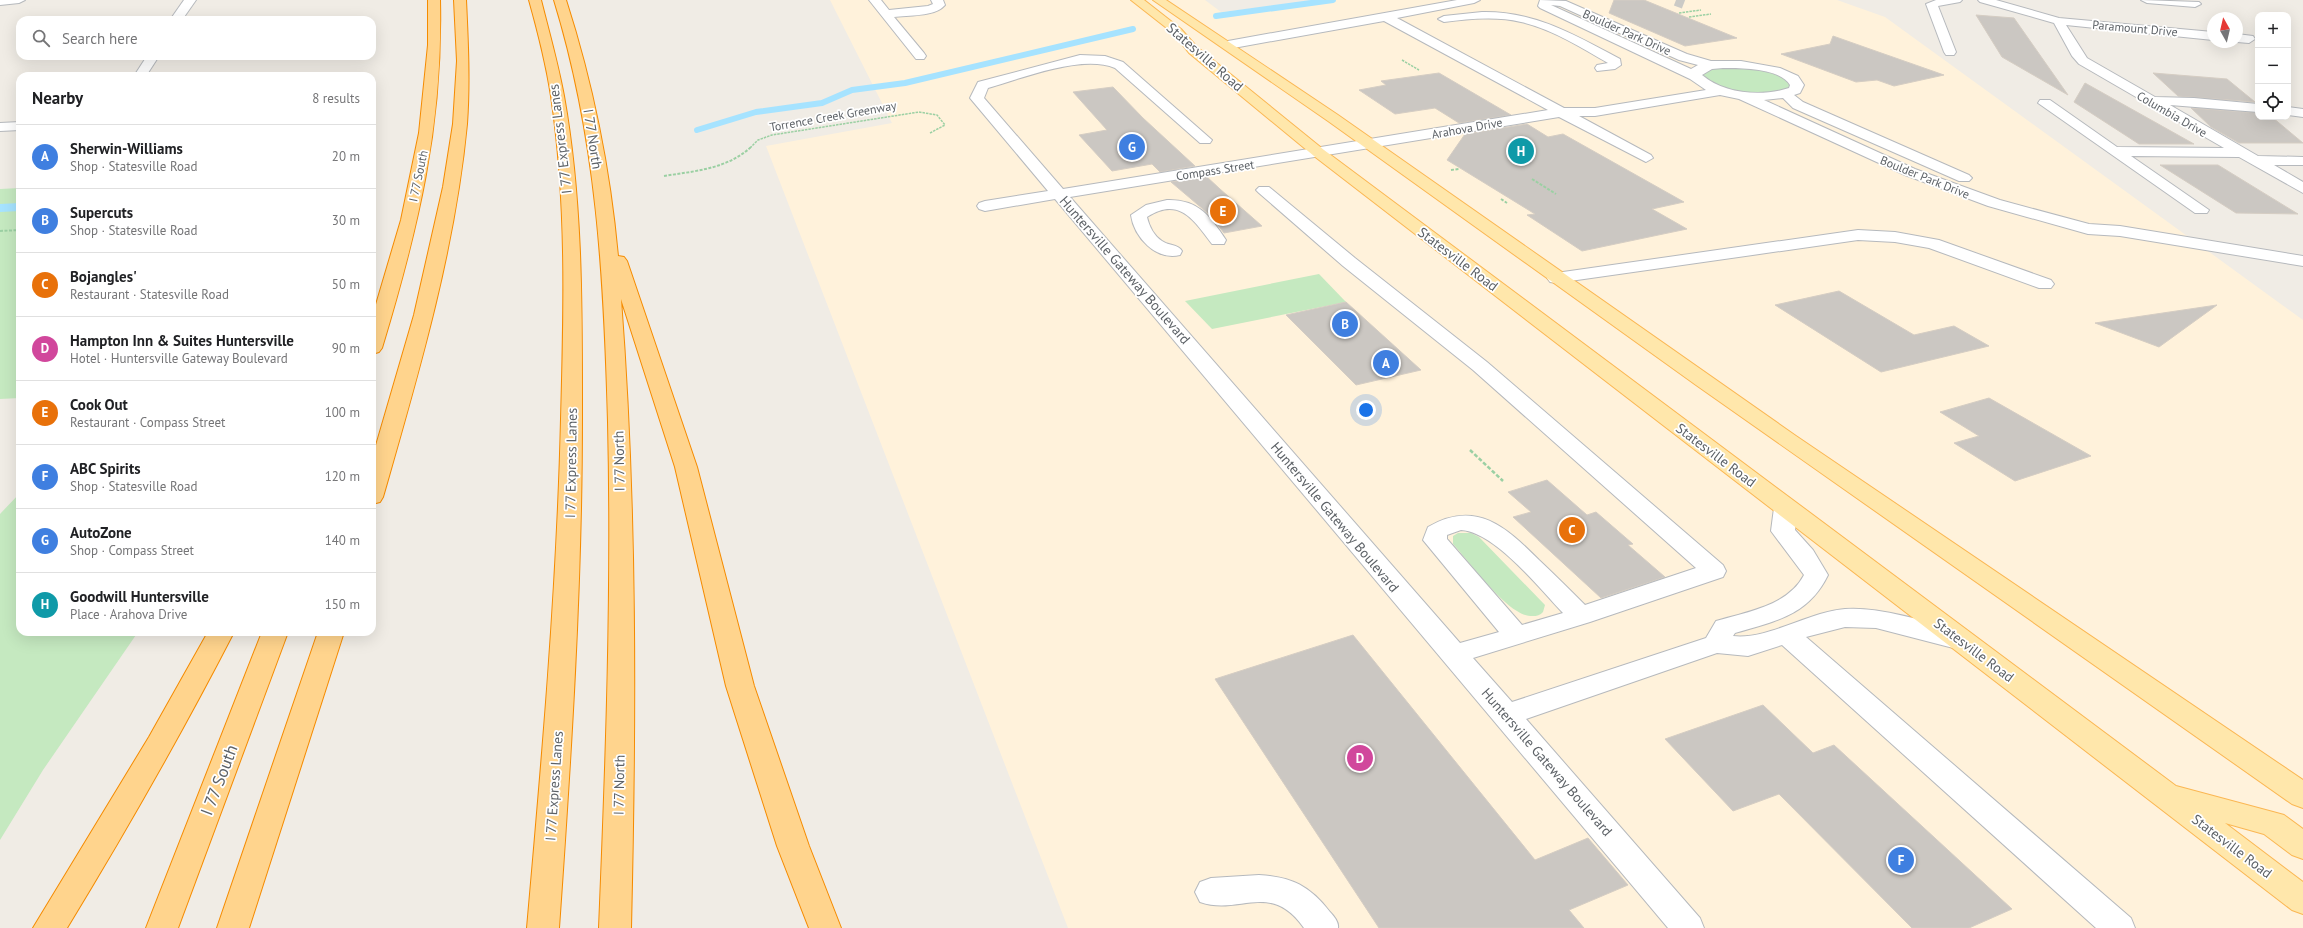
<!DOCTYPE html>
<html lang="en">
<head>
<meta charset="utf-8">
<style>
  body { margin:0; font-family:"PT Sans",sans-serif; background:#f2f2f2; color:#202124 }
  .controls { position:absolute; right:12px; top:12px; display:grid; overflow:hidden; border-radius:8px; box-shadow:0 4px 16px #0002 }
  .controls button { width:36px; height:36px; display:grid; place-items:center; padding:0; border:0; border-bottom:1px solid #e0e0e0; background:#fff; color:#202124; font:20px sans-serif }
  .compass { position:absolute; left:2207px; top:12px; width:36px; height:36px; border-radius:50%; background:#fff; box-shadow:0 4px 16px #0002; rotate:352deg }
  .you { position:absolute; left:1366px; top:410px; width:14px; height:14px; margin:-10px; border:3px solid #fff; border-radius:50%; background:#1a73e8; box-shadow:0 0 0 6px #1a73e833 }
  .badge { display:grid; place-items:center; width:26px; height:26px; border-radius:50%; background:#b45309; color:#fff; font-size:13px; font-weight:700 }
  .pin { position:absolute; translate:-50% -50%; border:2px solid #fff; box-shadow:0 1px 4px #0006 }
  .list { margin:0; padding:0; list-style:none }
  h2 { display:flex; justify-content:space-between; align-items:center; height:52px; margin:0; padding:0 16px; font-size:17px }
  h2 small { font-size:13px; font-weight:400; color:#757577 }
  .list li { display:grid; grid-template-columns:26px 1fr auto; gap:12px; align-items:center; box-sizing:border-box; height:64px; padding:0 16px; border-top:1px solid #e0e0e0 }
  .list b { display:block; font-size:15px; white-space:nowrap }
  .list p { margin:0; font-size:13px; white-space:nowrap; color:#757577 }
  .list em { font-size:13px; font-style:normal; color:#757577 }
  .icon { flex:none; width:22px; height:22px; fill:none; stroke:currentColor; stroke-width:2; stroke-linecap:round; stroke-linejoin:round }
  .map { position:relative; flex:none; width:2303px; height:928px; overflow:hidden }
  .search { position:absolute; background:#fff; box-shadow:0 4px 16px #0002; left:16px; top:16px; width:360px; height:44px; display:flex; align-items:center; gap:10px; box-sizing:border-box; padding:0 14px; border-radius:12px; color:#757577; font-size:15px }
  .panel { position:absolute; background:#fff; box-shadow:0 4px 16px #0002; left:16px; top:72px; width:360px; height:564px; border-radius:12px }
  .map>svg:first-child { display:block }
  .commercial { fill:#fff2db }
  .green { fill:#c5e9c0 }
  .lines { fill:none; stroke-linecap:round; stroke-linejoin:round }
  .stream-far1 { stroke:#a6e3ff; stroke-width:6 }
  .stream { stroke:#a6e3ff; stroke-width:8 }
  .building { fill:#cbc7c2; stroke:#d5cdc3 }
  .minor-tunnel { stroke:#cbcac6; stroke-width:12; stroke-dasharray:12 6; stroke-linecap:butt }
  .minor-casing { stroke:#b6b9bd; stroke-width:2 }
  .major-casing { stroke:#fbb753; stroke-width:2 }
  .highway-casing { stroke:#f58b00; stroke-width:2 }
  .path-far2 { stroke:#9bd0a3; stroke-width:1.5; stroke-dasharray:2.5 1; stroke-linecap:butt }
  .path-far1 { stroke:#9bd0a3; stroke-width:2; stroke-dasharray:3 1.5; stroke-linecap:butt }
  .path { stroke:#9bd0a3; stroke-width:2.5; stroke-dasharray:4 2; stroke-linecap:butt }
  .minor { fill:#fff; fill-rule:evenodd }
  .major { fill:#ffe7ab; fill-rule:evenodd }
  .highway { fill:#ffd48d; fill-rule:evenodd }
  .labels { text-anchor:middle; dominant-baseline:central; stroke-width:3.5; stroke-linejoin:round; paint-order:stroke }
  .far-street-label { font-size:12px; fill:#5d6267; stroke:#fff }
  .street-label { font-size:14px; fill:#5d6267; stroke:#fff }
  .near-street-label { font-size:17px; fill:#5d6267; stroke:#fff }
</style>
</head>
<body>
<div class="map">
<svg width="2303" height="928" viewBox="0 0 2303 928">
  <rect width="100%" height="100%" fill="#f0ece5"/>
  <path class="commercial" d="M830,0H1205L1221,12L1321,0H1837L1885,17L2303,320V928H1068L766,146L892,123Z"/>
  <g class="green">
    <path d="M1701,67L1769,69L1797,85L1774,96L1721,91L1696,71Z"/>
    <path d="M20,188V398L0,399V189Z"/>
    <path d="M1319,274L1346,302L1212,329L1185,301Z"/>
    <path d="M20,493V632H138L43,770L0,840V514Z"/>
    <path d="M1458,533H1471L1479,537L1545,605L1543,612C1537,619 1524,616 1517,611C1498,600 1469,562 1453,544V536Z"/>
  </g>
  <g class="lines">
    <g class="stream-far1">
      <path d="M1216,16L1333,0"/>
      <path d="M697,130L756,112L822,103L852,90L905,83L1133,29"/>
    </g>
    <path class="stream" d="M0,208L20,207"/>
  </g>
  <g class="building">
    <path d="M1614,0H1644L1737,38L1685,46L1609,13Z"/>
    <path d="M1976,15L2014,18L2068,95L2002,57Z"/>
    <path d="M1833,36L1867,48L1944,75L1894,86L1877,80L1856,82L1781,54L1830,44Z"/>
    <path d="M1439,73L1511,115L1459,123L1435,108L1395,114L1359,90L1386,85L1381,81Z"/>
    <path d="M2153,73L2227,79L2255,102L2178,96Z"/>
    <path d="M2085,83L2194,144H2139L2074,102Z"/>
    <path d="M1113,87L1143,118L1195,166L1160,172L1152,164L1112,171L1079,135L1107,130L1073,92Z"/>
    <path d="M2191,108L2258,113V117H2272L2303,143H2239L2211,127Z"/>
    <path d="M1527,124L1548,137L1563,134L1684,202L1652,209L1687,229L1582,251L1527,215L1535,214L1447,160L1465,134Z"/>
    <path d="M2160,165H2218L2298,214L2236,213Z"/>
    <path d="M1206,176L1220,189L1262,226L1224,233L1210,215L1171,182Z"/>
    <path d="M1839,291L1914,335L1954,326L1989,346L1881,372L1775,305Z"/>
    <path d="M1346,302L1421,370L1356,385L1286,315Z"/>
    <path d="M2217,305L2159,347L2095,323Z"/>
    <path d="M1989,398L2091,456L2015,481L1954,443L1979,436L1940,412Z"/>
    <path d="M1547,480L1587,515L1596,512L1633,544L1628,545L1665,577L1601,598L1513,517L1531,512L1508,492Z"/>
    <path d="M1353,635L1535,860L1588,838L1628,885L1569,910L1584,928H1379L1215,679Z"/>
    <path d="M1763,705L1813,753L1834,745L2012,909L1969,928H1912L1779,794L1733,811L1665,739Z"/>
  </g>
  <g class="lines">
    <path class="minor-tunnel" d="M1676,0L1684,3"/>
    <g class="minor-casing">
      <g id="minor">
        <path d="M0,0H25L19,3L0,5Z"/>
        <path d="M184,0H196L182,20H170Z"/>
        <path d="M869,0H881L889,10L928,6L933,4L931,0H943L945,5C935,17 908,15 894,17L924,53L926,56L924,59H916Z"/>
        <path d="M1457,0H1480L1474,3L1397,18L1564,108H1595L1706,90L1690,79L1540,8L1538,6L1540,0L1566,1L1687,54L1711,61H1741L1780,68L1798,76L1804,85L1800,93L1794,95L1803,102L1969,175L1972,178L1969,181H1959L1793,108L1783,98L1764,100L1915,169L2000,200L2089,224L2120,226L2303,256V266L2120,236L2088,234L1988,206L1905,175L1739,99L1720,95L1595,116H1579L1651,155L1653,158L1646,162L1559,117L1070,197L1460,643L1499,632L1423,540L1428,527C1476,499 1506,527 1539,560C1555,575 1570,590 1585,605L1696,568L1473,370L1343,266L1259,193L1256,190L1259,187H1269L1355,258L1487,362L1723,565L1726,571L1723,577L1590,622L1473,658L1512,702L1706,638L1716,621C1746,612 1788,606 1804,575L1771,531L1774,508L1778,503L1786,501L1794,503L1798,508L1795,530L1813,550L1828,575C1808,616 1775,621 1735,633L1733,636C1768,640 1808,612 1845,609C1881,606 1935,624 1970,635L1974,641L1970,647L1961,650L1876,628L1845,627L1806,637L2131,918L2135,928H2096L1782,645L1748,656L1717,653L1526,719L1700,918L1704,928H1668L1055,199L985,211L979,209L977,206L979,203L985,201L1048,191L970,98L978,82L1080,55L1105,56L1123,62L1212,140L1210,143H1200L1115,68C1082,54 1023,78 988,88L984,98L1063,189L1548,110L1384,21L1228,49L1222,45L1228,41ZM1551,5L1560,6L1679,60L1698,65L1691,69ZM1723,68C1741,68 1780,68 1790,85L1789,88C1762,97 1724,94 1702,75L1712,69ZM1461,530C1495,532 1539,588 1563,613L1522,625L1447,539V535Z"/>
        <path d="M1936,0H1962L1960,2L1938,6L1956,52L1954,55H1946L1944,52L1926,4Z"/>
        <path d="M1978,0H1996L2059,18L2213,32V40L2066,25L2087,58L2155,97L2194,98L2258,104V112L2170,105L2258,156L2303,157V165H2274L2303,182V193L2239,157L2131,156L2209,210L2207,213H2195L2038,103L2040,100H2050L2117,147L2224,148L2079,64L2072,56L2054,23L1980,2Z"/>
        <path d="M2141,0L2199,2L2201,4L2195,7L2147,3Z"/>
        <path d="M1482,12C1535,11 1575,35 1620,59L1621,65L1615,69L1597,71L1595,68L1597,65L1608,63C1580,47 1552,29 1521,22C1496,16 1469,19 1444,22L1438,19L1444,16Z"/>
        <path d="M2237,34L2253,36L2255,39L2249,43L2237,42Z"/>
        <path d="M147,56H159L146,76H134Z"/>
        <path d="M2288,107L2303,109V117L2288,115Z"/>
        <path d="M20,122V130L0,131V123Z"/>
        <path d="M1167,200C1198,199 1210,216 1226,240L1224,244H1212C1194,220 1179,196 1147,217C1149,226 1154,236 1162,241C1169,246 1178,244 1182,251L1180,255C1156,261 1134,237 1131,215L1146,205Z"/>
        <path d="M1858,230L1895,232L1939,240L2051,280L2054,284L2051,288H2039L1929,248L1895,242L1858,240L1556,283L1550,282L1547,278L1550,274L1556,273Z"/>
        <path d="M1259,875C1292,877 1310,886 1330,912C1334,916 1339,923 1338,928H1304C1270,880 1240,916 1200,902L1195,892L1200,882L1211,878Z"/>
      </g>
    </g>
    <g class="major-casing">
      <g id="major">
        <path d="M1131,0H1144L1181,29L1197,47L1324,150L2176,786L2273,812L2284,815L2303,829V859L2292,855L2264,834L2225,823L2303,882V914L2292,910L1314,156L1189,53L1173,33Z"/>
        <path d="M1153,0H1166L1338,115L1796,436L2303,780V808L2292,804L1696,385L1328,121Z"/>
      </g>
    </g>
    <g class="highway-casing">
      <g id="highway">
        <path d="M428,0H440C443,126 418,229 382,348L379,352L372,354V318L401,220L419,133L428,45Z"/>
        <path d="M454,0H466C468,41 470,83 467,124C455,251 418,375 383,497L380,502L372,504V459L414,315L443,187L453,124L457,61Z"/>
        <path d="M529,0H541C549,32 558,63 564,96C583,202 582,310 582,418C582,588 571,758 559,928H527C542,759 557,589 561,419C564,311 567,203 551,96C546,64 538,32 529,0Z"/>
        <path d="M554,0H566C593,84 610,168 618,256L624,257L627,261L697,467L754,686L809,846L841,928H809L777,846L726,686L675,467L621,299C637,508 636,718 631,928H599C606,759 612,591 608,422C604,277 597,140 554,0Z"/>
        <path d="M208,632H234C182,733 126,831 67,928H33L149,737Z"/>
        <path d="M262,632H288L178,928H146Z"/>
        <path d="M318,632H344L249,928H217Z"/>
      </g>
    </g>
    <g class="path-far2">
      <path d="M1679,13L1701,10"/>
      <path d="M1689,17L1711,14"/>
      <path d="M1402,60L1419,70"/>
      <path d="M750,148L758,140L772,135L919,112L937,115L945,125L930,133"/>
    </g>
    <g class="path-far1">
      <path d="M1451,170L1459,169"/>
      <path d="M664,176C695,171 727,169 751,147"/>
      <path d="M1532,179L1556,194"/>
      <path d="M1501,199L1507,203"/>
      <path d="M0,231L20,230"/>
    </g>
    <path class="path" d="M1470,450L1503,481"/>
    <use href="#minor" class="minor"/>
    <use href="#major" class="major"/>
    <use href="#highway" class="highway"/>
  </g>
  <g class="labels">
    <g class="far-street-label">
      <text transform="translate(2135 28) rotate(5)">Paramount Drive</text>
      <text transform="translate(1627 32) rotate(24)">Boulder Park Drive</text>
      <text transform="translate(2172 114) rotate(30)">Columbia Drive</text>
      <text transform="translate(833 116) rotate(-10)">Torrence Creek Greenway</text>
      <text transform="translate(1467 128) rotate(-10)">Arahova Drive</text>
      <text transform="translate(1215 170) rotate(-9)">Compass Street</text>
      <text transform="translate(418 176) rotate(-78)">I 77 South</text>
      <text transform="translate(1925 177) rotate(22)">Boulder Park Drive</text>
    </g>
    <g class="street-label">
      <text transform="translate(1205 57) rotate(41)">Statesville Road</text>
      <text transform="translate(560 139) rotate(-97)">I 77 Express Lanes</text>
      <text transform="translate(593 139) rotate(81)">I 77 North</text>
      <text transform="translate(1458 259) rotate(37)">Statesville Road</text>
      <text transform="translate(1125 270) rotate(49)">Huntersville Gateway Boulevard</text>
      <text transform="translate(1716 455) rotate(37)">Statesville Road</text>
      <text transform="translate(619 461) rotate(-91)">I 77 North</text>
      <text transform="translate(571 463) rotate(-89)">I 77 Express Lanes</text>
      <text transform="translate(1335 517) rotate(50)">Huntersville Gateway Boulevard</text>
      <text transform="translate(1974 650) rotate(37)">Statesville Road</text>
      <text transform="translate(1547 762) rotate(49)">Huntersville Gateway Boulevard</text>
      <text transform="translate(619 785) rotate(-89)">I 77 North</text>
      <text transform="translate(554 786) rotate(-86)">I 77 Express Lanes</text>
      <text transform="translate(2232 846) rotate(37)">Statesville Road</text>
    </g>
    <g class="near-street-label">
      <text transform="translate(219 780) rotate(-69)">I 77 South</text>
    </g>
  </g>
</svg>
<div class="controls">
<button>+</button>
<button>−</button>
<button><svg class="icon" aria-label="locate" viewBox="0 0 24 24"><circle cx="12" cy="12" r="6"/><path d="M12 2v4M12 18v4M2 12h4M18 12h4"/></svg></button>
</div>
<svg class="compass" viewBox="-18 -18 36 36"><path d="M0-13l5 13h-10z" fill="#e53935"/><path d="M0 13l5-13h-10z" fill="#757577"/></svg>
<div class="you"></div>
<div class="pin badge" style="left:1386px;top:363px;background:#3f7fe0">A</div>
<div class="pin badge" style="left:1345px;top:324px;background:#3f7fe0">B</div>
<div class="pin badge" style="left:1572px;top:530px;background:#e8710a">C</div>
<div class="pin badge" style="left:1360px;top:758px;background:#d1479c">D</div>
<div class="pin badge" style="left:1223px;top:211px;background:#e8710a">E</div>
<div class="pin badge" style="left:1901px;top:860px;background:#3f7fe0">F</div>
<div class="pin badge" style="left:1132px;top:147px;background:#3f7fe0">G</div>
<div class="pin badge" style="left:1521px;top:151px;background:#0f9aa8">H</div>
<div class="search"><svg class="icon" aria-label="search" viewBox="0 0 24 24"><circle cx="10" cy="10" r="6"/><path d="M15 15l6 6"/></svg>Search here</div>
<section class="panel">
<h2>Nearby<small>8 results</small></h2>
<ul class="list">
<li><span class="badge" style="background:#3f7fe0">A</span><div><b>Sherwin-Williams</b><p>Shop · Statesville Road</p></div><em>20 m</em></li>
<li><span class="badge" style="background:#3f7fe0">B</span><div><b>Supercuts</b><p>Shop · Statesville Road</p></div><em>30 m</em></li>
<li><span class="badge" style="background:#e8710a">C</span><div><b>Bojangles'</b><p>Restaurant · Statesville Road</p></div><em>50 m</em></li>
<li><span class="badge" style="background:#d1479c">D</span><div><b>Hampton Inn &amp; Suites Huntersville</b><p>Hotel · Huntersville Gateway Boulevard</p></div><em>90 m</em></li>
<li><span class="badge" style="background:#e8710a">E</span><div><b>Cook Out</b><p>Restaurant · Compass Street</p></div><em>100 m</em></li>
<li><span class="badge" style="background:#3f7fe0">F</span><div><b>ABC Spirits</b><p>Shop · Statesville Road</p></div><em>120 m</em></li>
<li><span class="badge" style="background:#3f7fe0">G</span><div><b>AutoZone</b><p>Shop · Compass Street</p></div><em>140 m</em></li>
<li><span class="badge" style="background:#0f9aa8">H</span><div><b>Goodwill Huntersville</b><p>Place · Arahova Drive</p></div><em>150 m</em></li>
</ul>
</section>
</div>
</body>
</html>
